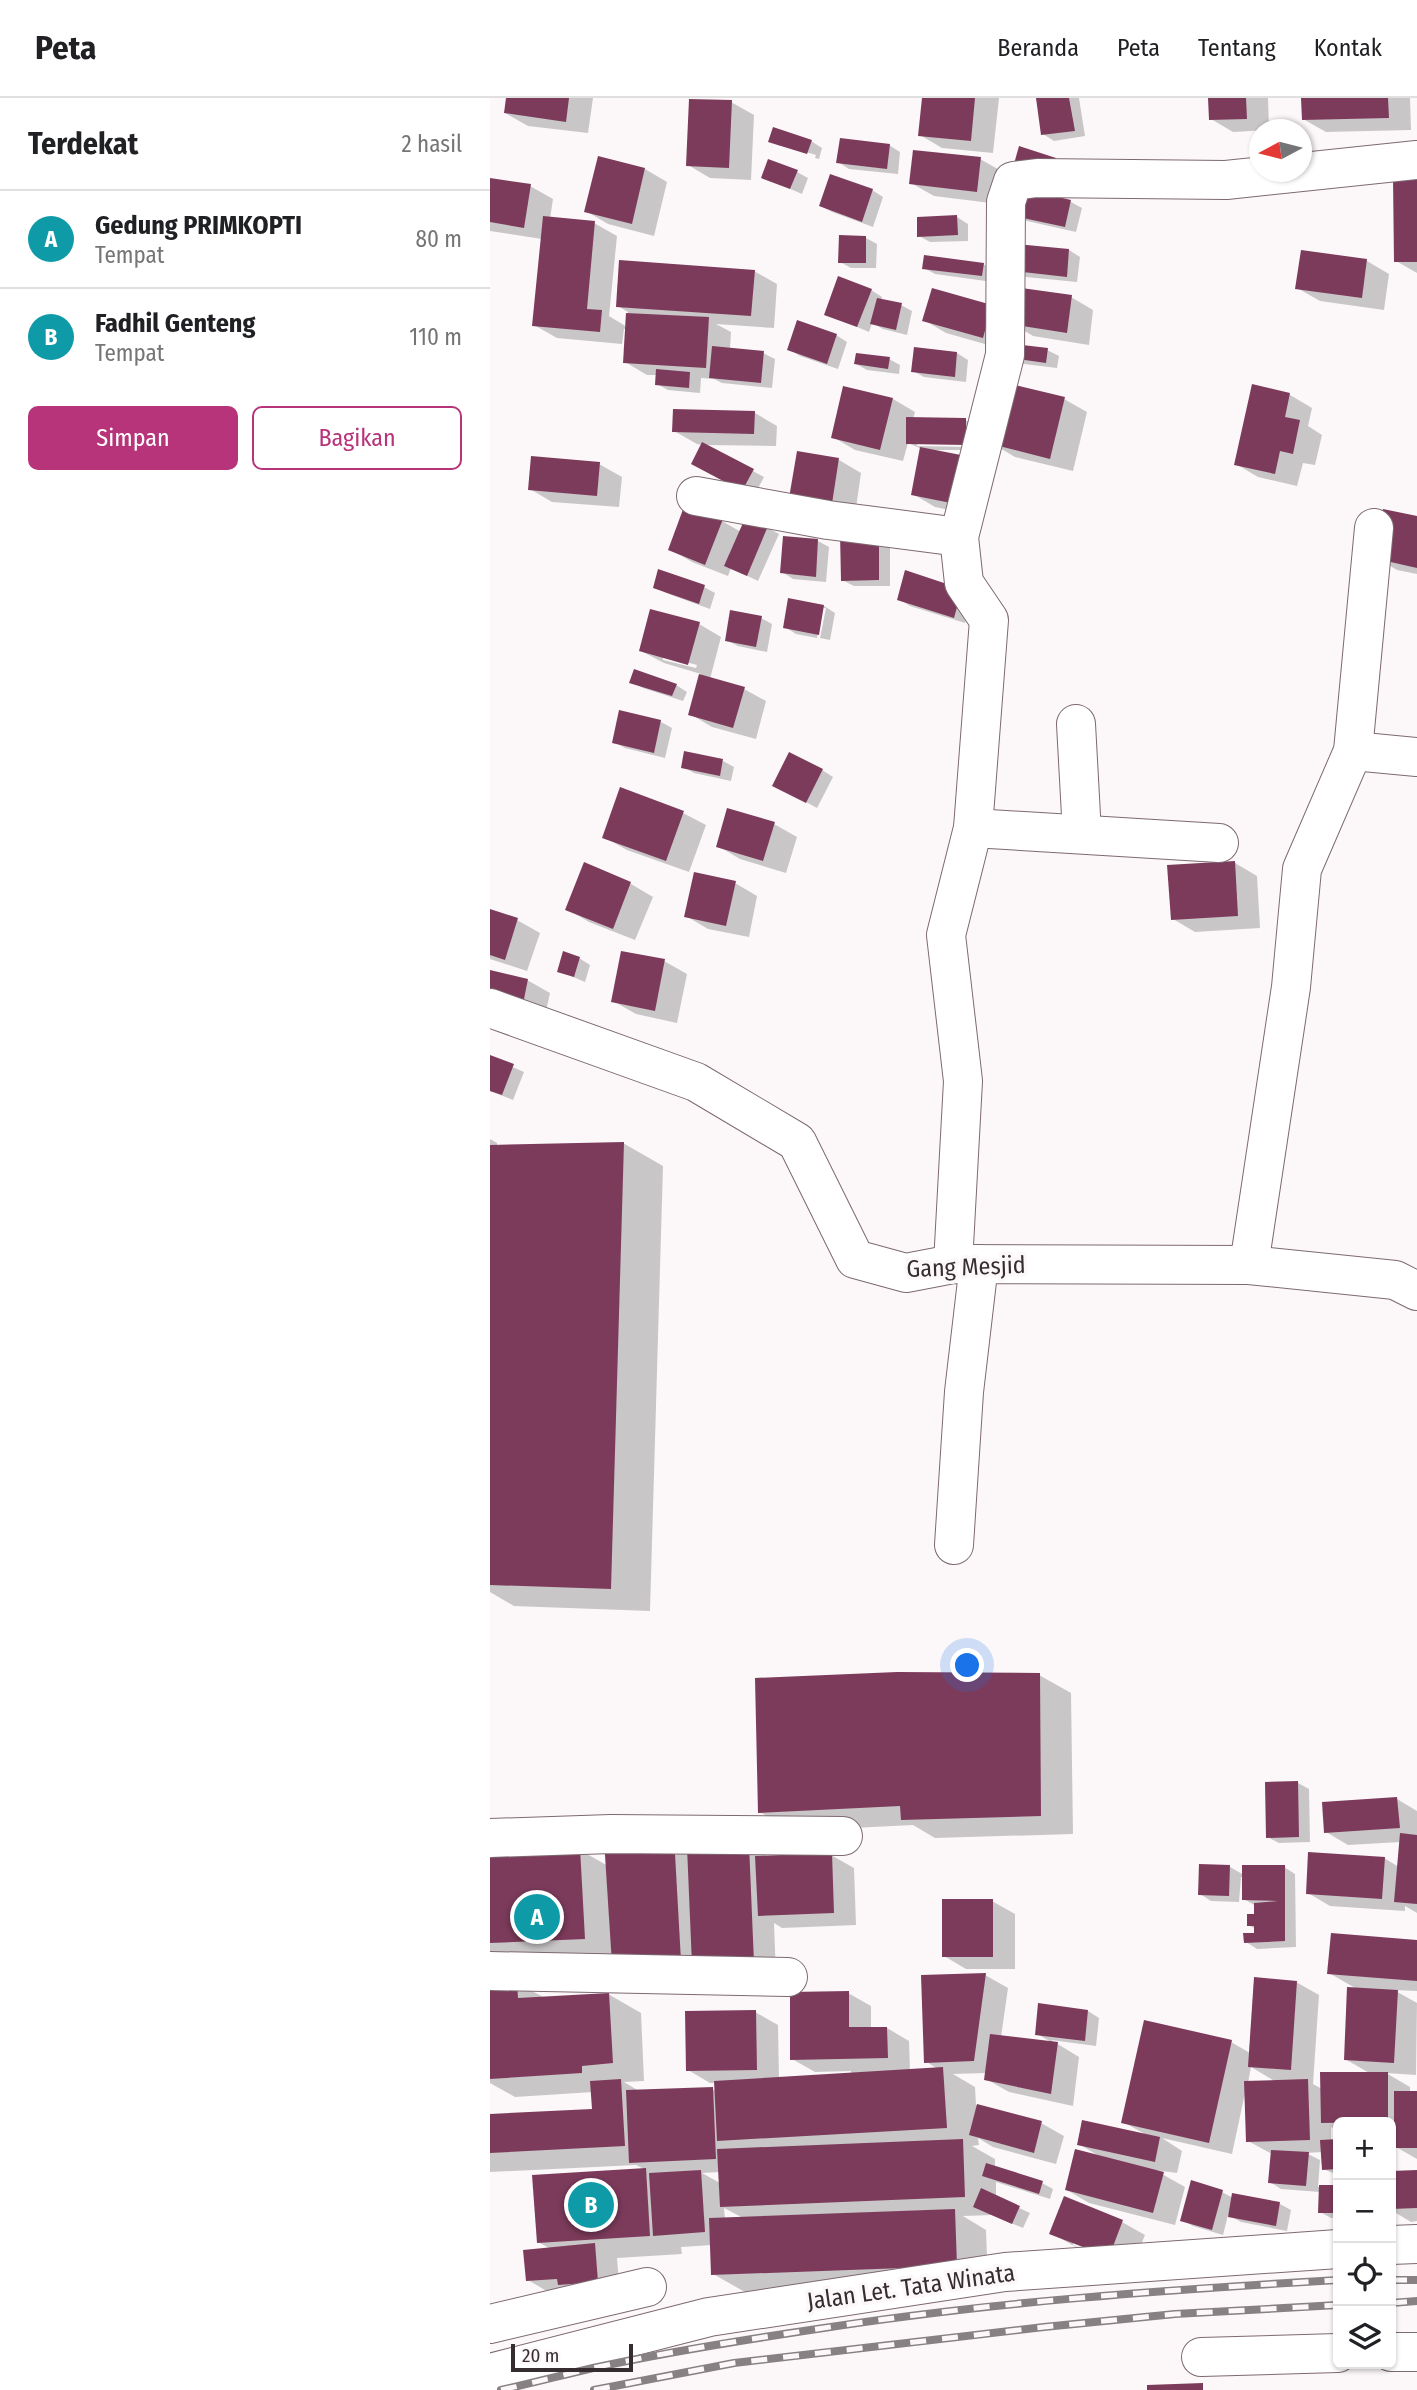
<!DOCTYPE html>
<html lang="id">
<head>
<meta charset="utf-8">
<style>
  body { margin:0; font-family:"Fira Sans Condensed",sans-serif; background:#f2f2f2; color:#202124 }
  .controls { position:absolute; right:21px; bottom:21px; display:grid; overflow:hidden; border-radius:10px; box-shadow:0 2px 5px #0004 }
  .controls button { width:63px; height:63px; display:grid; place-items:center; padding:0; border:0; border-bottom:2px solid #e0e0e0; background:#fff; color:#202124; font:35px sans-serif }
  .compass { position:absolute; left:759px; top:21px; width:63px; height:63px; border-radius:50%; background:#fff; box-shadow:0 2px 5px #0004; rotate:263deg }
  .scale { position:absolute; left:21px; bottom:18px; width:122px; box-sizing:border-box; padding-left:7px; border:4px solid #362d31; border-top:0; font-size:19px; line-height:24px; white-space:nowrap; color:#362d31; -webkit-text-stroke:5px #fcf8f9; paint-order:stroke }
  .you { position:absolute; left:478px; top:1568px; width:24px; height:24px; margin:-18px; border:5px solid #fff; border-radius:50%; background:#1a73e8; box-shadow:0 0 0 10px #1a73e833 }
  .badge { display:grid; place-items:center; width:46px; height:46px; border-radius:50%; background:#b7347b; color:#fff; font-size:23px; font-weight:700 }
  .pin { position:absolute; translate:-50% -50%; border:4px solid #fff; box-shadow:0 2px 7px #0006 }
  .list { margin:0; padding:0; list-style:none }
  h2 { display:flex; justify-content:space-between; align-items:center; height:91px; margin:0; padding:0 28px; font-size:30px }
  h2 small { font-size:23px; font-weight:400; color:#757577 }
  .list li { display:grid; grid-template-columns:46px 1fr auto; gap:21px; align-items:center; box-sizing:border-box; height:98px; padding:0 28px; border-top:2px solid #e0e0e0 }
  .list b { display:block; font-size:26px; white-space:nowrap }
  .list p { margin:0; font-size:23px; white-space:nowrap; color:#757577 }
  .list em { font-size:23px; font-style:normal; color:#757577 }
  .actions { display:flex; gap:14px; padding:21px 28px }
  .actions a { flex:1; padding:16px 0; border:2px solid #b7347b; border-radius:10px; text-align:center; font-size:24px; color:#b7347b }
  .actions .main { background:#b7347b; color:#fff }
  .icon { flex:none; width:38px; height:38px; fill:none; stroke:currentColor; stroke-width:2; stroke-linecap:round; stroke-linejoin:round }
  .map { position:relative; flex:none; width:927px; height:2292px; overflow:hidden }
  header { display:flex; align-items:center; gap:42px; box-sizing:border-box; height:98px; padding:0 35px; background:#fff; border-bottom:2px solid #e0e0e0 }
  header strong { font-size:33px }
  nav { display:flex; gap:38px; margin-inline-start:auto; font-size:24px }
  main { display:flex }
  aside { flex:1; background:#fff }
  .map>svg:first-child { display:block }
  .shadow { fill:#0003; fill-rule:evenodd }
  .building { fill:#7d3b5b }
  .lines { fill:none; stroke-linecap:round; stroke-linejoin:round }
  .minor-casing { stroke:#7d6971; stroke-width:40 }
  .minor { stroke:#fff; stroke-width:38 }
  .rail-casing { stroke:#888184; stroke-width:8 }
  .rail { stroke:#fcf8f9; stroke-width:5; stroke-dasharray:16; stroke-linecap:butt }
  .labels { text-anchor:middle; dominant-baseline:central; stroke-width:7; stroke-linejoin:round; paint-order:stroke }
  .street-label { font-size:24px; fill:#362d31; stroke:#fcf8f9 }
</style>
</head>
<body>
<header>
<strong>Peta</strong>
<nav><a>Beranda</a><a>Peta</a><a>Tentang</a><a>Kontak</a></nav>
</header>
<main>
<aside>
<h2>Terdekat<small>2 hasil</small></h2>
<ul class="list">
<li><span class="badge" style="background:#0f9aa8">A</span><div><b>Gedung PRIMKOPTI</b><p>Tempat</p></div><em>80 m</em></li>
<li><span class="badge" style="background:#0f9aa8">B</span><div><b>Fadhil Genteng</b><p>Tempat</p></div><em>110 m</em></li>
</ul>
<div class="actions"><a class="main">Simpan</a><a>Bagikan</a></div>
</aside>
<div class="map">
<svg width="927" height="2292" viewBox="0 0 927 2292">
  <rect width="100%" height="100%" fill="#fcf8f9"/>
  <g class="shadow">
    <path d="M17,0H103L98,35L38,28L15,15Z"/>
    <path d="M433,0H509L503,55L452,50L430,37Z"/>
    <path d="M548,0H589L595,38L564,43L553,36Z"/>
    <path d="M720,0H778L779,32L743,34L721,21Z"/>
    <path d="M813,0H920L921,32L836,34L813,21Z"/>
    <path d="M241,4L264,17L261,82L220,80L198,67Z"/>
    <path d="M280,43H321L332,50L329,61L325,60L326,57L290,46V48Z"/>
    <path d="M399,47L410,54L408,76L359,71L348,64Z"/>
    <path d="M490,61L513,74L509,106L444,98L421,85Z"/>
    <path d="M155,71L177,84L164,138L118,126L96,113Z"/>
    <path d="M307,74L318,80L312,96L273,79Z"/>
    <path d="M0,81L40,88L63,101L60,121L104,125L127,138L119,218L137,229L138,214L128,208L264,173L287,186L284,230L226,226L241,234L240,251L273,255L285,261L282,290L232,285L224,281L211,280L210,295L178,292L167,286L168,277H157L135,264L137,231H134L132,246L67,240L44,227L52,141L0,133Z"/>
    <path d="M927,81V175L906,163Z"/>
    <path d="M382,92L393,99L383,129L342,114L331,108Z"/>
    <path d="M532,92L581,104L592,110L586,134L537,123L526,117Z"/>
    <path d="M467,119L478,126V143L440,144L429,138Z"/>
    <path d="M351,139L376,140L387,146L386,170H361L350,164Z"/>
    <path d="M579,152L590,159L587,184L536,179L525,172Z"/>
    <path d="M877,163L899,176L894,212L830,203L807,190Z"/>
    <path d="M493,166L504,173L503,184L445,176L434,170Z"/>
    <path d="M381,192L392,199L391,202L411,207L422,213L417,237L393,231L382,225L379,234L336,216Z"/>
    <path d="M581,199L603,212L599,247L543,238L523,226L516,252L456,235L434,222L502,209Z"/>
    <path d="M346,237L357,244L348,271L310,258L299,251Z"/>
    <path d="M557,252L569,258L567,270L534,266L523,259Z"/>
    <path d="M467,255L478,262L476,284L434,279L423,273Z"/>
    <path d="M399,261L410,267L409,276L377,272L366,266Z"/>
    <path d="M764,289L800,297L822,310L818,328L832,337L825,367L813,365L807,388L768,379L746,366Z"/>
    <path d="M403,301L425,314L423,321L475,322L487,328L486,352H443V353L488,418L445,409L423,396L432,351L418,345L413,363L365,352L343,339ZM427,344L485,345V349L427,348Z"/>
    <path d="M574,301L597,314L583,373L525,359L503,346Z"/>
    <path d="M265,315L287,328L286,348L214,347L274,379L264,398L213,347L207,346L184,333Z"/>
    <path d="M349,362L371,375L364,424L323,418Z"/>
    <path d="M109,366L132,379L129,409L62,404L40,391Z"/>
    <path d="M927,420V476L907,472L885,459Z"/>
    <path d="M232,423L251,434L278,430L289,436L268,483L241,470L238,478L202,464L180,451Z"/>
    <path d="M352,437L400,443V488H364L352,482Z"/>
    <path d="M294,440L328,443L339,449L336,484L303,481L292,474Z"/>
    <path d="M165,489H214L225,495L220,511L176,495Z"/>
    <path d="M483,499L475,525L420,508L409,501Z"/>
    <path d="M300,502L334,508L345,515L340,542L330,540L336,510H332L327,540L306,536L295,529Z"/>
    <path d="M271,520L282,526L277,554L248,548L236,542Z"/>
    <path d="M209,526L231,539L220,581L254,591L276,603L266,641L222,629L200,616L211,576L174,565L151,553ZM173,558L207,567L206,570L173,562Z"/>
    <path d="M142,584L186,587L197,594L193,603L153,590Z"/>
    <path d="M130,614L171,624L182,630L175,660L135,650L124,644Z"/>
    <path d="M196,655L233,663L244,669L241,683L204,675L193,669Z"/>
    <path d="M332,672L343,679L327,710L296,693Z"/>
    <path d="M193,715L216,727L199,774L137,752L114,739Z"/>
    <path d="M284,726L307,739L296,775L250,761L228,748Z"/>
    <path d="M745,765L767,778L770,830L705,834L683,821Z"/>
    <path d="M95,766L141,786L163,799L145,842L99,824L77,811Z"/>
    <path d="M245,785L267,798L259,839L218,831L196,818Z"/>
    <path d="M0,813L27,822L50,835L37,873L0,861Z"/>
    <path d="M89,860L100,867L95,884L69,873Z"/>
    <path d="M174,863L197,876L187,925L146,916L123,903Z"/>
    <path d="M0,874L37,882L60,895L55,918L0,905Z"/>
    <path d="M0,959L34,974L23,1002L0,993Z"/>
    <path d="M0,1041L7,1045V1048L133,1045L173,1068L160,1513L24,1508L0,1494Z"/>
    <path d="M549,1577L581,1595L583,1736L445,1740L423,1727L302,1733L270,1714Z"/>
    <path d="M808,1685L819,1691L820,1744L789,1745L777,1739Z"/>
    <path d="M907,1701L927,1713V1815L915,1808V1813L840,1808L818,1795L894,1760L909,1769L911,1744L858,1747L836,1734Z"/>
    <path d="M116,1744L258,1748L278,1759L341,1757L364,1770L366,1827L292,1830L284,1825L286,1877L0,1864V1756L90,1752L118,1768Z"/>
    <path d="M740,1769L754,1777L794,1769L805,1776L806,1849L767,1851L756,1844L766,1836V1831L758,1827L766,1818V1808L754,1801V1779H751L749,1804L721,1803L710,1796Z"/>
    <path d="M502,1803L525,1816V1871H476L454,1858Z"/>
    <path d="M927,1844V1893L904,1892L927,1905L926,1977L896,1975L920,1989V1994H927V2061L906,2049V2037H901V2024H848V2033L841,2029V2043H848V2077L833,2071L832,2054L816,2055L830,2062L828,2089H848V2120H841L830,2114V2094L791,2091L780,2084L782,2056L758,2043L755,1995L742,2056L672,2040L692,2053L687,2075L665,2072L695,2089L685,2127L599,2105L577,2092L609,2058L589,2046L655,2036L633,2024L741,1944L760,1955L806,1884L829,1897L823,1986L832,1991L881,1976L855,1961L867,1891L839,1875ZM761,1969L786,1984L758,1985Z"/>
    <path d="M495,1877L518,1890L511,1939L563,1945L547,1936L598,1913L609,1920L606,1948L561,1942L589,1959L583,2008L519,1994L496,1981L497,1975L463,1976L485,1989L486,2007L551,2025L574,2038L566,2066L503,2049L488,2040L489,2047L482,2048L505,2061V2070L552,2085L563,2091L560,2101L506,2084V2099L540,2115L533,2130L502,2117L473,2118L496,2132L498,2186L255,2194L223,2176L222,2147L191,2149L192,2156L127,2160L130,2196L60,2195L38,2182L61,2151L48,2144L154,2071L146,2067L0,2074V2017L104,2012L103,1994L25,1999L0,1985V1886L27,1885L55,1900L118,1896L151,1915L154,1983L134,1984L149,1993L222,1991L226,1993V1985H220L198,1972L265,1914L288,1927L289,1981L361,1976V1973L325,1974L302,1961L358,1895L381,1908V1931L397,1930L419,1943L420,1973L448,1971L435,1963ZM230,2074V2085L212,2075ZM234,2110L253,2120L235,2121Z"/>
    <path d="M927,2074V2123L921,2124L901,2112V2075Z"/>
    <path d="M732,2094L743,2100L744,2097L790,2106L801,2112L797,2133L751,2124L738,2117L733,2137L703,2128L692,2122Z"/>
    <path d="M632,2124L655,2137L641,2171L584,2148L561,2135ZM583,2143L626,2164L583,2147Z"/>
  </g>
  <g class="building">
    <path d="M16,0H79L76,24L14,15Z"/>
    <path d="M432,0H485L481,43L428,38Z"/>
    <path d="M546,0H579L585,33L551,37Z"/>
    <path d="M718,0H756L757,21L719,22Z"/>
    <path d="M811,0H898L899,20L812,22Z"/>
    <path d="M199,1L242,2L239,70L196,68Z"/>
    <path d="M283,29L322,42L317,56L278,44Z"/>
    <path d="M350,40L400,46L397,71L346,65Z"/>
    <path d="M529,48L566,60L561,77L524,66Z"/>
    <path d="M423,52L491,59L487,94L419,86Z"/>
    <path d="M108,58L155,70L142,126L94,114Z"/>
    <path d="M278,61L308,72L300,91L271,80Z"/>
    <path d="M340,76L383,91L372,124L329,108Z"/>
    <path d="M903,79H927V164H904Z"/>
    <path d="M0,80L41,86L34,130L0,124Z"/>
    <path d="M530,90L581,102L575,129L524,118Z"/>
    <path d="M467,117L468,137L427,139V119Z"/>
    <path d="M53,118L105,123L97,211L112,212L110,234L42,228Z"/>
    <path d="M349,137L376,138V165H348Z"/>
    <path d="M525,146L579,151L577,179L523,173Z"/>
    <path d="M811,152L877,161L872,200L805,191Z"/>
    <path d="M434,157L494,165L492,178L432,171Z"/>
    <path d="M129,162L265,172L261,218L126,209Z"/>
    <path d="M348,178L382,191L367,229L334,217Z"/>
    <path d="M525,189L582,197L577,235L519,226Z"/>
    <path d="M442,190L502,207L493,240L432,223Z"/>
    <path d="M387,200L412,205L406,232L380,226Z"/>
    <path d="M136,215L219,219L216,270L133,265Z"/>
    <path d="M307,222L347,236L337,266L297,252Z"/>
    <path d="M523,246L558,250L556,265L521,260Z"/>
    <path d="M222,248L274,253L271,285L219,280Z"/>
    <path d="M424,249L467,254L465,279L421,274Z"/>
    <path d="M366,255L400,259L398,271L364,266Z"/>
    <path d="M166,271L200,274L199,290L165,287Z"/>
    <path d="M516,285L575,299L560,361L501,346Z"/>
    <path d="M762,286L800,295L795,319L810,322L803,356L790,353L785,376L744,367Z"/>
    <path d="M353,288L403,300L390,352L341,340Z"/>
    <path d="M183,311L265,313L264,336L182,334Z"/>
    <path d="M416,319L476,320V347L416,346Z"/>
    <path d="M212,344L264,371L252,393L201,366Z"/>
    <path d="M430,349L476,358L466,406L421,397Z"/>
    <path d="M307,353L349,360L341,412L298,406Z"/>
    <path d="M41,358L110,364L107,398L38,392Z"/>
    <path d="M195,406L233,421L215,467L178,452Z"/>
    <path d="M893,411L927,418V470L883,460Z"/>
    <path d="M256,418L278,428L257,478L234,468Z"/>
    <path d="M350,435H389V482L351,483Z"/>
    <path d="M293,438L328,441L326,479L290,475Z"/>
    <path d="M168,471L215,487L209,506L163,490Z"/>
    <path d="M415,472L472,491L464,520L407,502Z"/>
    <path d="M298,500L334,507L329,537L293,530Z"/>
    <path d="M160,511L210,524L198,567L149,553Z"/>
    <path d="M240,512L272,518L266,549L235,543Z"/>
    <path d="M144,571L187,586L182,598L139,585Z"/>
    <path d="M209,576L255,589L243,630L198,617Z"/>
    <path d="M129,612L171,622L164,655L122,645Z"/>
    <path d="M194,653L233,661L230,678L191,670Z"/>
    <path d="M299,654L333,671L316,705L282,688Z"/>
    <path d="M130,689L194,713L176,763L112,740Z"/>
    <path d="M237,710L285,724L273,763L226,749Z"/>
    <path d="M745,763L748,818L681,822L677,767Z"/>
    <path d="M94,764L141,784L123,831L75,812Z"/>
    <path d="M204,774L246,783L236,828L194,819Z"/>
    <path d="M0,811L28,820L15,862L0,857Z"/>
    <path d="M73,853L90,859L84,879L67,874Z"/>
    <path d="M131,853L175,861L165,913L121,904Z"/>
    <path d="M0,872L38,881L33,906L0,899Z"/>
    <path d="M0,957L24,966L12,997L0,993Z"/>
    <path d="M134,1044L121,1491L0,1487V1047Z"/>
    <path d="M407,1574L550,1575L551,1718L411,1722L410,1708L268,1715L265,1580Z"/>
    <path d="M808,1683L809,1739L776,1740L775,1684Z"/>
    <path d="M907,1699L910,1730L834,1735L832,1704Z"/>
    <path d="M910,1735L927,1737V1806L904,1804Z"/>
    <path d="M184,1738L191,1863L122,1866L114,1742Z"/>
    <path d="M259,1746L264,1865L202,1867L197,1749Z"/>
    <path d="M90,1750L95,1841L0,1845V1754Z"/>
    <path d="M818,1754L895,1759L892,1801L816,1796Z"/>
    <path d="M342,1755L344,1815L268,1818L265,1758Z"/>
    <path d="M709,1766L740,1767L739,1798L708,1797Z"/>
    <path d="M752,1767H795V1843L754,1845L753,1835H764V1828H757V1816H764V1805L788,1803L752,1802Z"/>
    <rect x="452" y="1801" width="51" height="58"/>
    <path d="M841,1835L927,1842V1883L837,1876Z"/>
    <path d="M496,1875L484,1963L434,1965L431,1877Z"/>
    <path d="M764,1879L807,1883L801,1972L758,1969Z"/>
    <path d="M27,1883L28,1900L119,1895L123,1965L92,1968V1975L0,1981V1884Z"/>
    <path d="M857,1889L908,1892L904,1965L854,1962Z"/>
    <path d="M359,1893V1929H397L398,1960L300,1962V1894Z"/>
    <path d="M548,1905L598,1912L595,1943L545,1937Z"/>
    <path d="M266,1912L267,1972L196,1973L195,1913Z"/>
    <path d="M654,1922L742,1942L719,2045L631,2025Z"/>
    <path d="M500,1936L568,1944L561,1996L494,1982Z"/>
    <path d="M453,1969L457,2030L227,2043L224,1983Z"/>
    <path d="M830,1974H898V2024L831,2025Z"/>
    <path d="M131,1981L135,2048L0,2055V2016L102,2011L100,1983Z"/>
    <path d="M818,1981L820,2042L756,2044L754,1983Z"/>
    <path d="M223,1989L226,2061L139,2065L136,1992Z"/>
    <rect x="904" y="1993" width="23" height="57"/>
    <path d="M487,2006L552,2023L544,2055L479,2037Z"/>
    <path d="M592,2022L670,2039L665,2064L587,2047Z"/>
    <path d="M473,2041L475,2099L230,2109L227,2051Z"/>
    <path d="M848,2041V2071L832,2072L830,2042Z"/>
    <path d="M585,2051L674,2074L663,2115L575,2092Z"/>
    <path d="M781,2052L819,2054L816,2088L778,2085Z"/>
    <path d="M496,2065L553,2083L549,2096L492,2078Z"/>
    <path d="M156,2070L160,2138L47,2145L42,2077Z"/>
    <path d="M211,2072L215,2134L163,2138L159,2075Z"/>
    <path d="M927,2072V2110L901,2111V2073Z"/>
    <path d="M701,2082L733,2092L722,2132L690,2123Z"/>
    <path d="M829,2087H848V2115H828Z"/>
    <path d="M491,2090L530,2108L522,2126L483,2109Z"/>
    <path d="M742,2095L790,2104L786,2128L738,2119Z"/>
    <path d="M574,2098L633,2122L619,2159L559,2136Z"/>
    <path d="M465,2111L467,2168L221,2177L219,2120Z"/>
    <path d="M105,2145L108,2184L68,2187L67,2181L36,2183L33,2152Z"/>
    <path d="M713,2285V2292H657V2287Z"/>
  </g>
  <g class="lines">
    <g class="minor-casing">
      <g id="minor">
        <path d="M206,398L338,422L469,439"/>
        <path d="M586,626L592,736"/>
        <path d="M863,653L927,659"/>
        <path d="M483,730L729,745"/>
        <path d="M0,910L206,984L307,1044L365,1161L416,1175L463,1166L759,1167L905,1182L927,1193"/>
        <path d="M463,1166L473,983L456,837L483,730L499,522L474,485L469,439L515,257L516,104L523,83L547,80L736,82L927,62"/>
        <path d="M759,1167L801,889L812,771L863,653L884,430"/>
        <path d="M464,1447L474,1294L489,1166"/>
        <path d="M0,1740L121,1736L353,1738"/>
        <path d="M0,1873L298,1879"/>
        <path d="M901,2147L927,2146"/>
        <path d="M0,2226L157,2189"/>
        <path d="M901,2254H927"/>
        <path d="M711,2259L848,2255"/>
        <path d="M0,2275L219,2219L515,2174L848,2151"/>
      </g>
    </g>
    <use href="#minor" class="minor"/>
    <g class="rail-casing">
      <g id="rail">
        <path d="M901,2182H927"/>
        <path d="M901,2205L927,2203"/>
        <path d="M11,2292C42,2285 73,2277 103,2270C177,2254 253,2242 327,2231C500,2204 674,2192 848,2182"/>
        <path d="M104,2292L244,2265L554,2229L685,2216L848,2207"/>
      </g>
    </g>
    <use href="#rail" class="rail"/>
  </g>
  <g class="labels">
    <g class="street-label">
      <text transform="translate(476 1169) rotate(-2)">Gang Mesjid</text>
      <text transform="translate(421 2189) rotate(-8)">Jalan Let. Tata Winata</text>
    </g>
  </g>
</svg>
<div class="controls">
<button>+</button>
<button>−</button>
<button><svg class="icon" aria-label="locate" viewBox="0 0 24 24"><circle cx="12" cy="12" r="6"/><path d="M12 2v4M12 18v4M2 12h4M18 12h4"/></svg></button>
<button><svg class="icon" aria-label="layers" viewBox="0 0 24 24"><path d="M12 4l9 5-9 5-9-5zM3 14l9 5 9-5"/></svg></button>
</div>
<svg class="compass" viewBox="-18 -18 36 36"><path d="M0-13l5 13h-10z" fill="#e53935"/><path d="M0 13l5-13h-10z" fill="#757577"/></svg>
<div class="scale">20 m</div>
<div class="you"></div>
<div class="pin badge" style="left:47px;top:1819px;background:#0f9aa8">A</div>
<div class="pin badge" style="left:101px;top:2107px;background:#0f9aa8">B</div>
</div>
</main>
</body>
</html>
